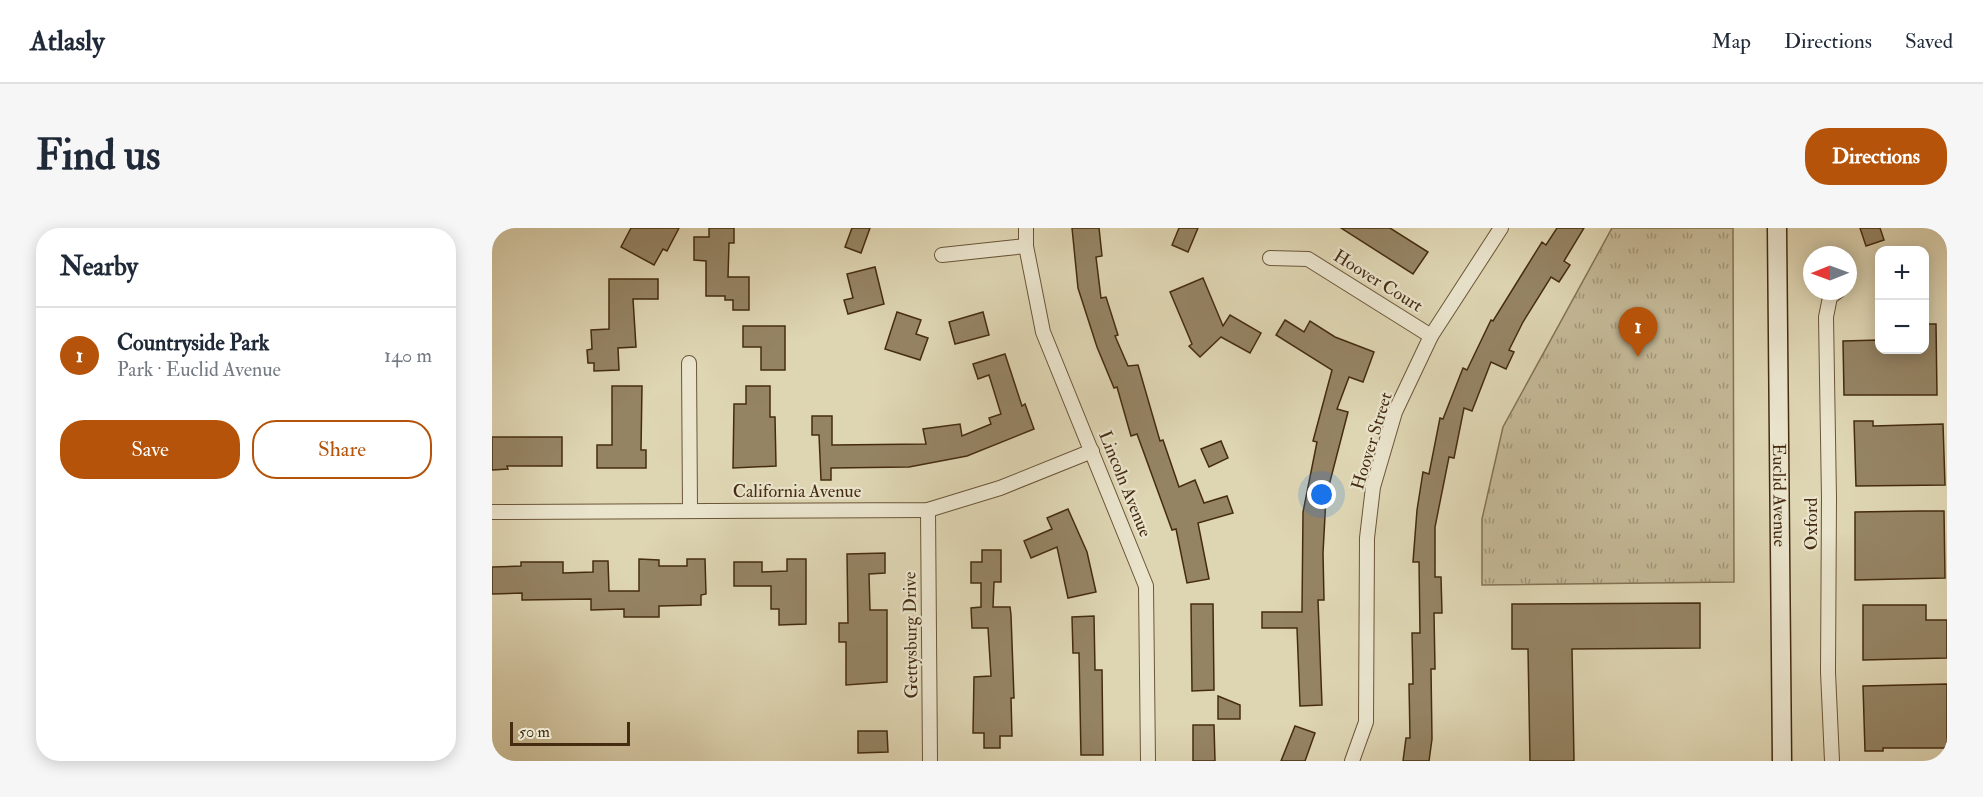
<!DOCTYPE html>
<html lang="en">
<head>
<meta charset="utf-8">
<style>
  body { margin:0; font-family:"IM FELL Double Pica",serif; background:#f6f6f7; color:#1f2937 }
  .controls { position:absolute; right:18px; top:18px; display:grid; overflow:hidden; border-radius:12px; box-shadow:0 3px 15px #0003 }
  .controls button { width:54px; height:54px; display:grid; place-items:center; padding:0; border:0; border-bottom:2px solid #e0e1e3; background:#fff; color:#1f2937; font:30px sans-serif }
  .compass { position:absolute; left:1311px; top:18px; width:54px; height:54px; border-radius:50%; background:#fff; box-shadow:0 3px 15px #0003; rotate:269deg }
  .scale { position:absolute; left:18px; bottom:15px; width:120px; box-sizing:border-box; padding-left:6px; border:3px solid #452c10; border-top:0; font-size:16px; line-height:21px; white-space:nowrap; color:#452c10; -webkit-text-stroke:4px #eae4cd; paint-order:stroke }
  .you { position:absolute; left:830px; top:267px; width:21px; height:21px; margin:-15px; border:4px solid #fff; border-radius:50%; background:#1a73e8; box-shadow:0 0 0 9px #1a73e833 }
  .badge { display:grid; place-items:center; width:39px; height:39px; border-radius:50%; background:#b45309; color:#fff; font-size:20px; font-weight:700 }
  .pin { position:absolute; translate:-50% -50px; filter:drop-shadow(0 2px 3px #0008) }
  .pin::after { content:''; position:absolute; top:32px; width:21px; height:18px; background:inherit; clip-path:polygon(0 0,100% 0,50% 100%) }
  .list { margin:0; padding:0; list-style:none }
  h2 { display:flex; justify-content:space-between; align-items:center; height:78px; margin:0; padding:0 24px; font-size:26px }
  h2 small { font-size:20px; font-weight:400; color:#747a83 }
  .list li { display:grid; grid-template-columns:39px 1fr auto; gap:18px; align-items:center; box-sizing:border-box; height:96px; padding:0 24px; border-top:2px solid #e0e1e3 }
  .list b { display:block; font-size:22px; white-space:nowrap }
  .list p { margin:0; font-size:20px; white-space:nowrap; color:#747a83 }
  .list em { font-size:20px; font-style:normal; color:#747a83 }
  .actions { display:flex; gap:12px; padding:18px 24px }
  .actions a { flex:1; padding:14px 0; border:2px solid #b45309; border-radius:24px; text-align:center; font-size:21px; color:#b45309 }
  .actions .main { background:#b45309; color:#fff }
  .map { position:relative; flex:none; width:1455px; height:533px; overflow:hidden; border-radius:24px }
  header { display:flex; align-items:center; gap:36px; box-sizing:border-box; height:84px; padding:0 30px; background:#fff; border-bottom:2px solid #e0e1e3 }
  header strong { font-size:28px }
  nav { display:flex; gap:33px; margin-inline-start:auto; font-size:21px }
  .intro { display:flex; align-items:center; justify-content:space-between; box-sizing:border-box; height:144px; padding:0 36px }
  h1 { margin:0; font-size:42px }
  .button { padding:15px 27px; border-radius:24px; background:#b45309; color:#fff; font-size:21px; font-weight:700 }
  main { display:flex; gap:36px; padding:0 36px }
  aside { flex:1; background:#fff; border-radius:24px; box-shadow:0 3px 15px #0003 }
  .map>svg:first-child { display:block }
  .park { fill:url(#park-tufts); stroke:#847253; stroke-width:1.5 }
  .building { fill:#958464; stroke:#452c10; stroke-width:1.5 }
  .lines { fill:none; stroke-linecap:round; stroke-linejoin:round }
  .street-casing { stroke:#6b5638; stroke-width:16 }
  .secondary-casing { stroke:#452c10; stroke-width:21 }
  .street { stroke:#eae4cd; stroke-width:14 }
  .secondary { stroke:#eae4cd; stroke-width:18 }
  .labels { text-anchor:middle; dominant-baseline:central; stroke-width:4.5; stroke-linejoin:round; paint-order:stroke }
  .street-label { font-size:18px; fill:#452c10; stroke:#eae4cd }
</style>
</head>
<body>
<header>
<strong>Atlasly</strong>
<nav><a>Map</a><a>Directions</a><a>Saved</a></nav>
</header>
<div class="intro"><h1>Find us</h1><a class="button">Directions</a></div>
<main>
<aside>
<h2>Nearby<small></small></h2>
<ul class="list">
<li><span class="badge">1</span><div><b>Countryside Park</b><p>Park · Euclid Avenue</p></div><em>140 m</em></li>
</ul>
<div class="actions"><a class="main">Save</a><a>Share</a></div>
</aside>
<div class="map">
<svg width="1455" height="533" viewBox="0 0 1455 533">
  <defs>
    <pattern id="park-tufts" width="24" height="20" patternUnits="userSpaceOnUse" patternTransform="scale(1.5)"><rect width="24" height="20" fill="#c4b896"/><path d="M3 7l-1-3M5 7V3M7 7l1-3M15 17l-1-3M17 17v-4M19 17l1-3" fill="none" stroke="#a19679"/></pattern>
  </defs>
  <rect width="100%" height="100%" fill="#ded5b2"/>
  <filter id="stains"><feTurbulence type="fractalNoise" baseFrequency=".00333" numOctaves="4"/><feColorMatrix values="0 0 0 0 .2 0 0 0 0 .09 0 0 0 0 .02 0 0 0 .5 -.17"/></filter>
  <radialGradient id="worn" r=".72"><stop offset=".6" stop-color="#630" stop-opacity="0"/><stop offset="1" stop-color="#630" stop-opacity=".3"/></radialGradient>
  <path class="park" d="M1120,0H1241L1242,354L990,357V291L1011,199Z"/>
  <g class="building">
    <path d="M139,0H187L175,23L171,21L162,37L129,19Z"/>
    <path d="M217,0H242V15H237L236,49H257V82H241V72H233V68H214V33L202,32V9H217Z"/>
    <path d="M360,0H378L369,25L353,19Z"/>
    <path d="M580,0H607L610,28L604,29L609,70L614,69L626,107L623,108L636,138L646,137L668,213L671,212L687,259L703,252L712,275L735,268L741,285L706,295L717,351L695,355L684,301L680,302L645,206L639,208L625,159L622,160L605,119L586,60Z"/>
    <path d="M687,0H706L696,24L680,17Z"/>
    <path d="M849,0H898L936,24L921,46Z"/>
    <path d="M1065,0H1092L1072,33L1078,37L1067,54L1059,49L1031,94L1017,122L1022,124L1014,141L999,134L980,183L972,180L962,230L957,229L943,299V349H949L950,385H942L943,441H939L940,511L937,533H911L914,510H918L917,456H921L920,405H928L927,334H921L925,282L931,244L937,246L948,190L951,191L971,140L975,142L999,92L1001,93L1050,14L1054,17Z"/>
    <path d="M1368,0H1388L1392,12L1374,18Z"/>
    <path d="M383,39L392,76L356,86L352,72L361,70L355,46Z"/>
    <path d="M711,50L731,98L738,87L769,105L758,125L729,109L708,129L697,118L700,116L678,64Z"/>
    <path d="M117,51H166V71H141L144,119L126,120L127,142L102,143V135H96L95,122L100,121L99,102L117,101Z"/>
    <path d="M405,84L429,92L424,106L436,110L428,132L393,121Z"/>
    <path d="M491,84L497,107L463,116L457,94Z"/>
    <path d="M793,92L812,104L818,93L843,109L882,124L871,154L857,149L845,181L856,184L834,269L831,325L832,372H826L830,477L808,478L805,400H770V384H810L811,284L825,214L821,213L840,142L784,107Z"/>
    <path d="M1432,96H1444L1445,167H1352L1351,113L1388,112V122H1432Z"/>
    <path d="M251,98H293V142H269V119H251Z"/>
    <path d="M513,126L530,178L533,176L542,201L475,228L417,239L339,240V252H329L327,207H320V188H340V217L434,216L431,201L468,196L470,208L499,196L497,190L509,186L497,147L486,151L481,136Z"/>
    <path d="M120,158H150L149,222H154V240H105V217H120Z"/>
    <path d="M254,158H278V189H283L284,238L241,240L242,176H254Z"/>
    <path d="M1362,193H1381V198L1451,196L1453,257L1364,258Z"/>
    <path d="M0,209H70V238H15L16,241L0,242Z"/>
    <path d="M729,213L736,230L717,239L709,221Z"/>
    <path d="M576,281L595,324L604,364L576,370L565,319L539,330L532,313L560,301L555,290Z"/>
    <path d="M1429,283H1452L1453,350L1363,352V284Z"/>
    <path d="M490,322H509V354H502L501,379H518L519,387L522,470H519L520,508H508V520H492V505H481L482,449L499,448L496,400H480L479,380L489,379V355H479V334H490Z"/>
    <path d="M393,325V345L377,346L378,382H395V454L354,457V414H347V395H356L355,326Z"/>
    <path d="M147,331L167,332V338H195V331H213L214,366L209,367V377L167,378V389H132V381L99,382V371L30,372V365L0,366V339L29,338V334H71V345L101,344V333H116L117,363H147Z"/>
    <path d="M295,331H314V396L287,397V381H279V358H242V334H270V344L295,343Z"/>
    <path d="M1208,375V420L1080,421L1082,533H1038L1036,421H1020V376Z"/>
    <path d="M699,376H721L722,462L700,463Z"/>
    <path d="M1371,377H1434V392H1455V430L1371,432Z"/>
    <path d="M602,388L603,442H610L611,527H589L587,425H581L580,389Z"/>
    <path d="M1455,456V520H1391V523H1373L1371,458Z"/>
    <path d="M726,468L748,477V491H726Z"/>
    <path d="M701,497H722L723,533H701Z"/>
    <path d="M803,498L823,505L813,533H789Z"/>
    <path d="M366,503H395L396,524L366,525Z"/>
  </g>
  <g class="lines">
    <g class="street-casing">
      <g id="street">
        <path d="M534,0V18L551,104L654,358L656,533"/>
        <path d="M450,27L534,18"/>
        <path d="M778,30L816,31L939,108"/>
        <path d="M197,135L198,281"/>
        <path d="M436,282L438,533"/>
        <path d="M0,284L436,282L508,260L600,223"/>
        <path d="M860,533L874,494L875,310L881,259L903,184L939,108L1009,0"/>
        <path d="M1340,533L1336,444L1337,270L1334,89L1338,69L1346,63"/>
      </g>
    </g>
    <g class="secondary-casing">
      <g id="secondary">
        <path id="s1" d="M1285,0L1290,533"/>
      </g>
    </g>
    <use href="#street" class="street"/>
    <use href="#secondary" class="secondary"/>
  </g>
  <g class="labels">
    <g class="street-label">
      <text transform="translate(886 53) rotate(32)">Hoover Court</text>
      <text transform="translate(880 213) rotate(-73)">Hoover Street</text>
      <text transform="translate(633 256) rotate(68)">Lincoln Avenue</text>
      <text x="305" y="263">California Avenue</text>
      <text stroke="none"><textPath href="#s1" startOffset="267">Euclid Avenue</textPath></text>
      <text transform="translate(1319 296) rotate(-90)">Oxford</text>
      <text transform="translate(419 407) rotate(-91)">Gettysburg Drive</text>
    </g>
  </g>
  <rect width="100%" height="100%" filter="url(#stains)"/>
  <rect width="100%" height="100%" fill="url(#worn)"/>
</svg>
<div class="controls">
<button>+</button>
<button>−</button>
</div>
<svg class="compass" viewBox="-18 -18 36 36"><path d="M0-13l5 13h-10z" fill="#e53935"/><path d="M0 13l5-13h-10z" fill="#747a83"/></svg>
<div class="scale">50 m</div>
<div class="you"></div>
<div class="pin badge" style="left:1146px;top:129px">1</div>
</div>
</main>
</body>
</html>
